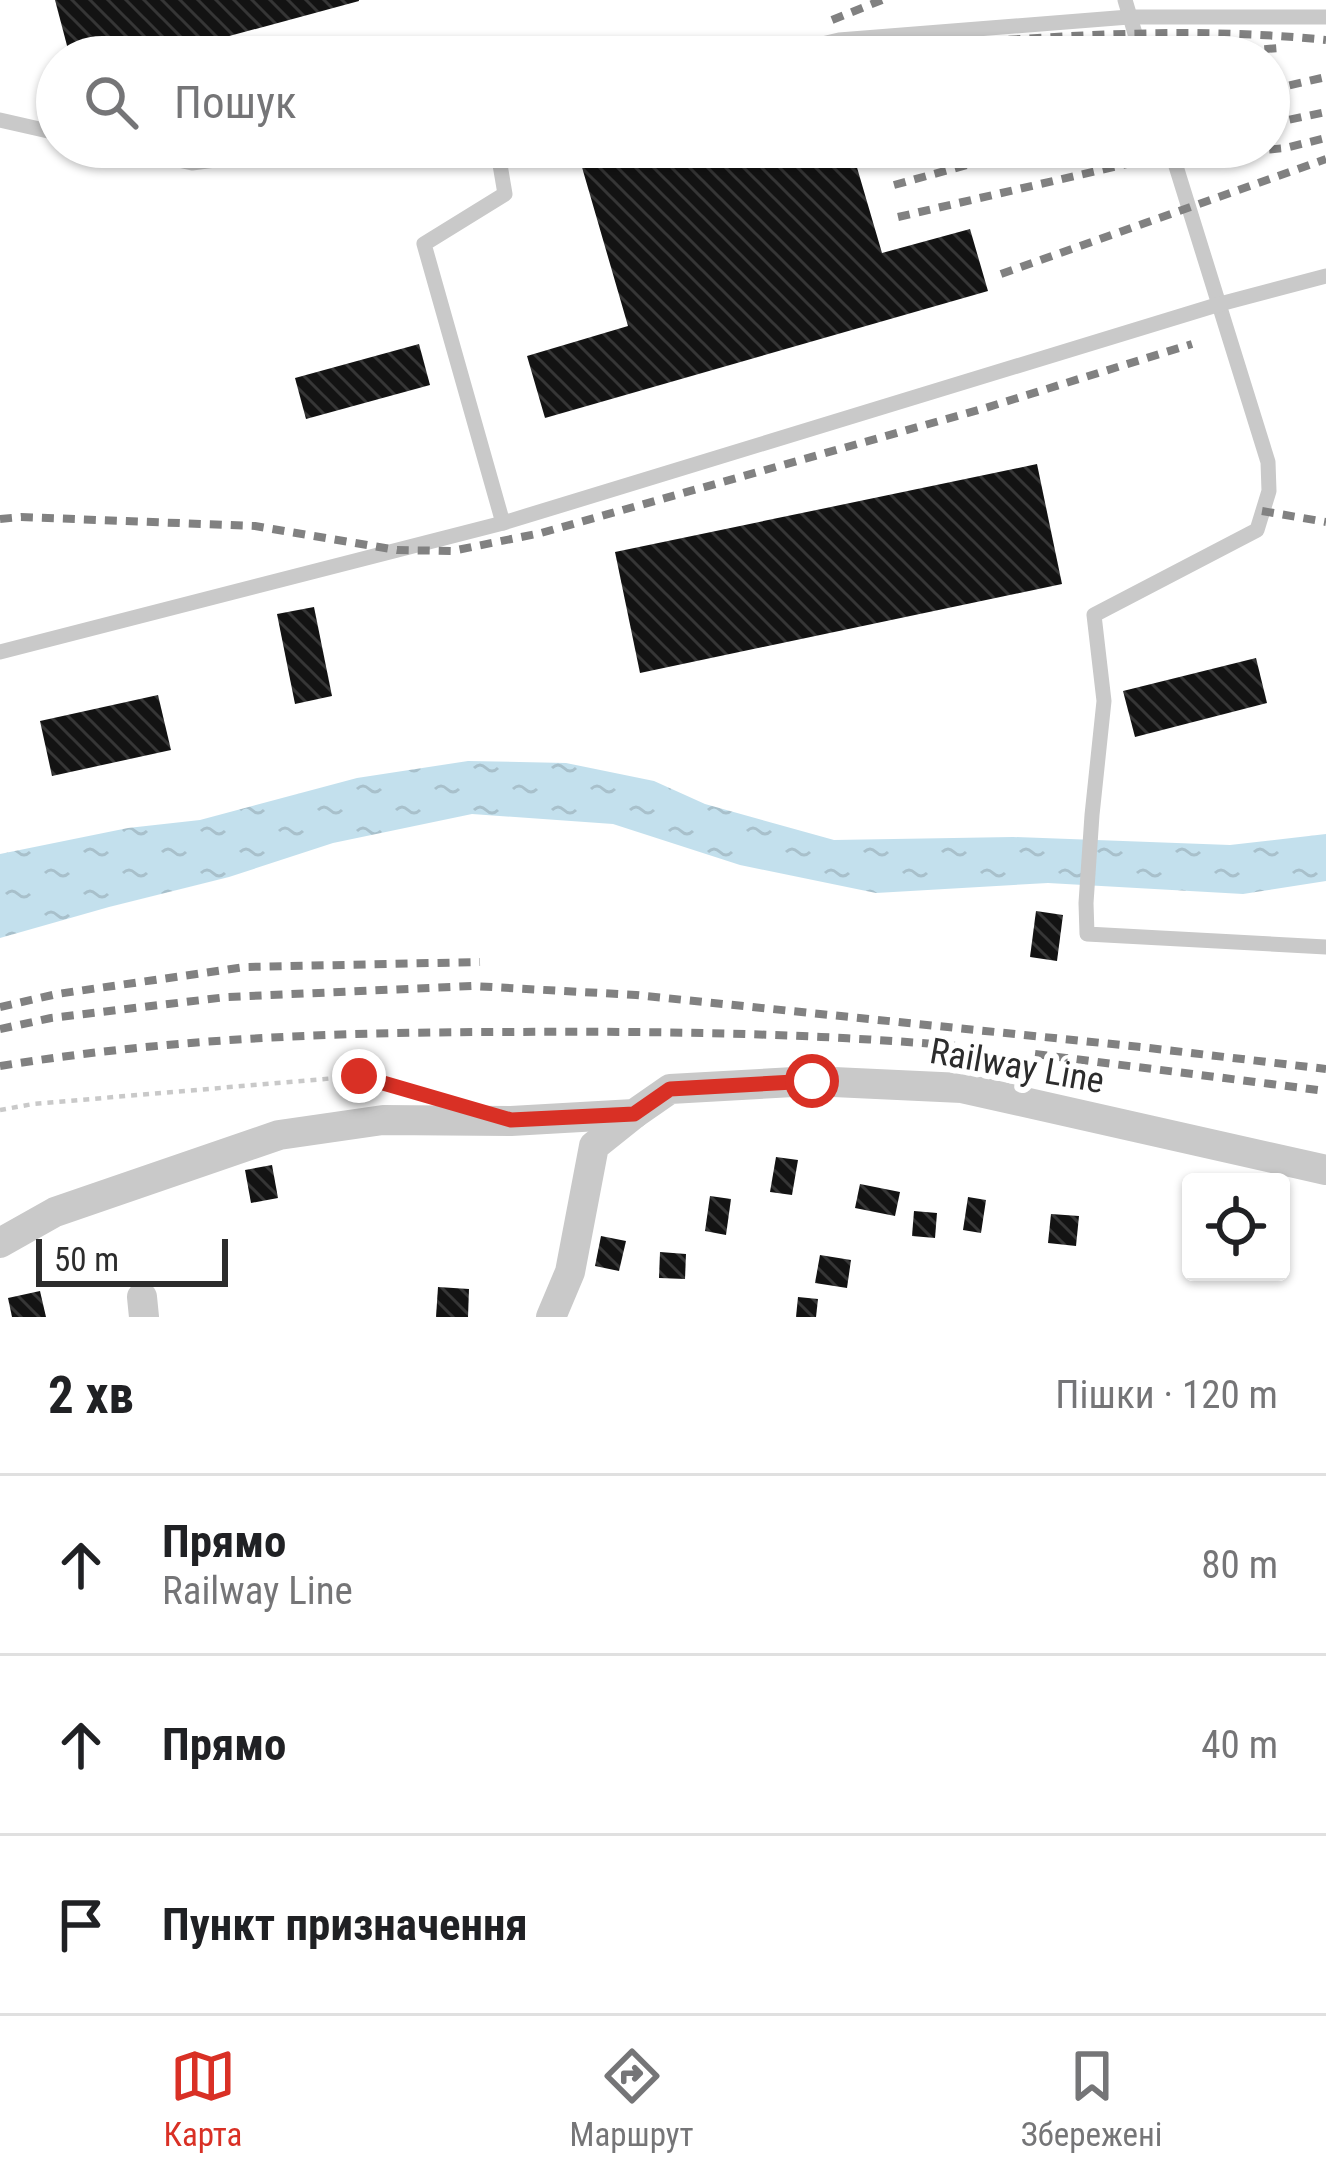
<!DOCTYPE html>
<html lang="uk">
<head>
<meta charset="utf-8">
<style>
  body { margin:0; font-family:"Roboto Condensed",sans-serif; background:#f2f2f2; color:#202124 }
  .controls { position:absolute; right:36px; bottom:36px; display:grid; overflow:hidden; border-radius:12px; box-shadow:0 3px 9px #0004 }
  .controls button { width:108px; height:108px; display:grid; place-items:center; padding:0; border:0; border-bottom:3px solid #e0e0e0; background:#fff; color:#202124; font:60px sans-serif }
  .scale { position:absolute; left:36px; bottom:30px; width:192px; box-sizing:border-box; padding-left:12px; border:6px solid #2c2c2c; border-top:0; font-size:33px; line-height:42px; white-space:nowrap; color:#2c2c2c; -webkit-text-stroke:9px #fff; paint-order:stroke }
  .stop { position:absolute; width:36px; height:36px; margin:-27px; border:9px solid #d93025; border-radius:50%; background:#fff }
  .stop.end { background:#d93025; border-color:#fff; box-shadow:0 3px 12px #0008 }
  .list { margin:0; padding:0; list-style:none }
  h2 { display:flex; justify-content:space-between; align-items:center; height:156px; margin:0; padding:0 48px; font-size:51px }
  h2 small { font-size:39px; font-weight:400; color:#757577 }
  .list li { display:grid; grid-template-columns:78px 1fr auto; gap:36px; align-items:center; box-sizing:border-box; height:180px; padding:0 48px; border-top:3px solid #e0e0e0 }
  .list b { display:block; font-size:45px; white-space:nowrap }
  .list p { margin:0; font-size:39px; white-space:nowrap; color:#757577 }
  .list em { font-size:39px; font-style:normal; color:#757577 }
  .icon { flex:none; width:66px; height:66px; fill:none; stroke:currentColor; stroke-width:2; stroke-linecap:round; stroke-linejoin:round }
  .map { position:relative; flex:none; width:1326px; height:1317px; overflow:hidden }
  .search { position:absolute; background:#fff; box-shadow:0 3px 9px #0004; left:36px; right:36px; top:36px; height:132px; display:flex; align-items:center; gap:30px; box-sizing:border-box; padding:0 42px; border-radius:66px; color:#757577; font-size:45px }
  .sheet { height:696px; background:#fff }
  nav { display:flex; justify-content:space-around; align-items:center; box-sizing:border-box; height:168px; border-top:3px solid #e0e0e0; background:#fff; font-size:33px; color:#757577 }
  nav a { display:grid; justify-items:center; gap:6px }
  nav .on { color:#d93025 }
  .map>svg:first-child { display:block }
  .water { fill:url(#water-ripples) }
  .building { fill:url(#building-back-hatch) }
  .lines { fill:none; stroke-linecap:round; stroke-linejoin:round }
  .path { stroke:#c9c9c9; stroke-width:4.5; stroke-dasharray:6 6; stroke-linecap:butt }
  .lane { stroke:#c9c9c9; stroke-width:15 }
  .street { stroke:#c9c9c9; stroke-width:30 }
  .rail { stroke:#818181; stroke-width:8; stroke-dasharray:12 9; stroke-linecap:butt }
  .route { stroke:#d93025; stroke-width:15 }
  .labels { text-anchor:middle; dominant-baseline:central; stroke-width:12; stroke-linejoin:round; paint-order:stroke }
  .street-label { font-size:36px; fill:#2c2c2c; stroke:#fff }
</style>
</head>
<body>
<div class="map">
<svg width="1326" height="1317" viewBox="0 0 1326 1317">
  <defs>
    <pattern id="water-ripples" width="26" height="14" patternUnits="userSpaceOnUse" patternTransform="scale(3)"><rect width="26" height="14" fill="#c3e0ed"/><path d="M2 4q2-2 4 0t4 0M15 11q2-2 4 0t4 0" fill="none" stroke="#a8c0cb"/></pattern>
    <pattern id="building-back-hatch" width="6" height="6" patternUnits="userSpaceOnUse" patternTransform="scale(3)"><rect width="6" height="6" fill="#131313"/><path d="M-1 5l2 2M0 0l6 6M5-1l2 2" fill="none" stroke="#363636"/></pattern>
  </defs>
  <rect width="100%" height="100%" fill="#fff"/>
  <path class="water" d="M468,761L566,763L654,781L705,804L834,840L1013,837L1230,845L1326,834V881L1243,894L1048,883L876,893L740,865L613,824L472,814L333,843L229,877L109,907L0,938V854L128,828L200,820L357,778Z"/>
  <g class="building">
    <path d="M55,0H359V1L152,57H70Z"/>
    <path d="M588,147H851L882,253L970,229L988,291L545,418L527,356L628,326L577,150Z"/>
    <path d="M419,344L430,385L306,419L295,378Z"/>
    <path d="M1037,464L1062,584L640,673L615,552Z"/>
    <path d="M314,607L332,696L295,704L277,614Z"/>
    <path d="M1256,658L1267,703L1135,737L1123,691Z"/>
    <path d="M158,695L171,750L52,776L40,721Z"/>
    <path d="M1036,911L1063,915L1057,961L1030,957Z"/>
    <path d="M776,1157L798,1160L792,1195L770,1192Z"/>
    <path d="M272,1165L278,1198L251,1203L245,1170Z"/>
    <path d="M860,1184L900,1192L895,1216L855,1208Z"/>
    <path d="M710,1196L731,1199L726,1235L705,1231Z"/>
    <path d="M968,1197L986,1200L981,1233L963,1230Z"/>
    <path d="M914,1211L937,1213L935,1238L912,1236Z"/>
    <path d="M1051,1214L1079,1216L1076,1246L1048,1243Z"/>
    <path d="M601,1236L626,1241L619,1271L595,1266Z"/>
    <path d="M660,1252L686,1254L685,1279L659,1278Z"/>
    <path d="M820,1255L851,1260L847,1288L815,1283Z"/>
    <path d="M438,1287L469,1289L468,1317H436Z"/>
    <path d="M40,1291L46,1317H12L8,1298Z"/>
    <path d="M798,1297L818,1299L816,1317H796Z"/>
  </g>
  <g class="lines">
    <path class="path" d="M0,1110L33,1104L359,1076L408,1090"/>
    <g class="lane">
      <path d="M1125,0L1142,57"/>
      <path d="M767,57L839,40L1129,17H1326"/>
      <path d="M0,120L57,133"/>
      <path d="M119,147L192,163L317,147"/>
      <path d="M497,147L505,194L424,244L503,523"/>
      <path d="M1170,147L1268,462L1269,491L1257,530L1094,615L1104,701L1092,815L1086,903L1087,934L1326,947"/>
      <path d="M0,652L503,523L1220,304L1326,276"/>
    </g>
    <g class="street">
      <path d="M0,1243L55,1212L279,1135L383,1120L511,1121L634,1114L670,1089L812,1081L962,1088L1326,1170"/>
      <path d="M142,1297L144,1317"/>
      <path d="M551,1317L570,1272L594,1146L634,1114"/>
    </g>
    <g class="rail">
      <path d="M832,20L882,0"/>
      <path d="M862,51C1016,39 1172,24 1326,40"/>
      <path d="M1167,57L1218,53"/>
      <path d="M1202,57L1218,53L1278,48"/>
      <path d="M1269,90L1326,77"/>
      <path d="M1269,124L1326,112"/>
      <path d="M894,185L1032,147"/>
      <path d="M898,217L1135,162L1285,148L1326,138"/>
      <path d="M1001,274L1326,159"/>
      <path d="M1262,511L1326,522"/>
      <path d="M0,519L21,517L255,526L397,550L452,551L541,533L982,409L1192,344"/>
      <path d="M0,1007L57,994L245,967L480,962"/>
      <path d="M0,1029L51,1018L227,997L473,986L636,995L1141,1047L1326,1069"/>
      <path d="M1035,1054L1326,1091"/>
      <path d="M0,1066C172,1038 337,1032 510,1032C659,1031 809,1033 958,1046"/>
    </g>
  </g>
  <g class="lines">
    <path class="route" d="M359,1076L511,1120L634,1114L670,1089L812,1081"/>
  </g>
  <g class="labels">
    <g class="street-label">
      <text transform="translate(1017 1066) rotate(10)">Railway Line</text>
    </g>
  </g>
</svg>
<div class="controls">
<button><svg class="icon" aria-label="locate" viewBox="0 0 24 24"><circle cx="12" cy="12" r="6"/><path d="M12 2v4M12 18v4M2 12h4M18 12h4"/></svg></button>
</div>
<div class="scale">50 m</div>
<div class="stop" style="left:812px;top:1081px"></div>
<div class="stop end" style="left:359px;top:1076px"></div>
<div class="search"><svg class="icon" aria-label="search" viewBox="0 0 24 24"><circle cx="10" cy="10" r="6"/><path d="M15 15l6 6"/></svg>Пошук</div>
</div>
<section class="sheet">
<h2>2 хв<small>Пішки · 120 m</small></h2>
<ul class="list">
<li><svg class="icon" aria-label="ahead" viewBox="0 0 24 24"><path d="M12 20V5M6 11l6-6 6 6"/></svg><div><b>Прямо</b><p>Railway Line</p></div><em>80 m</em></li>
<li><svg class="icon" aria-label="ahead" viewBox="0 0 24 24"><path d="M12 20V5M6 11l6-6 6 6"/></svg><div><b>Прямо</b></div><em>40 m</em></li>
<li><svg class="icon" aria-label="arrive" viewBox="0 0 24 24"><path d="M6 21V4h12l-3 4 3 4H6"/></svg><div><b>Пункт призначення</b></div></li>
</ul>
</section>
<nav>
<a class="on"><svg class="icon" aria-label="map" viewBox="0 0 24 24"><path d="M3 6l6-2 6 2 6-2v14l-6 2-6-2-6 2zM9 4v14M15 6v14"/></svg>Карта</a>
<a><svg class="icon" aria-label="directions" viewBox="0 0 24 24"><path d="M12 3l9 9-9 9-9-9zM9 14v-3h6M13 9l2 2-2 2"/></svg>Маршрут</a>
<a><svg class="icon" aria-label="saved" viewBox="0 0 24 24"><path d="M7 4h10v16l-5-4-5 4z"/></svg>Збережені</a>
</nav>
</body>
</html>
